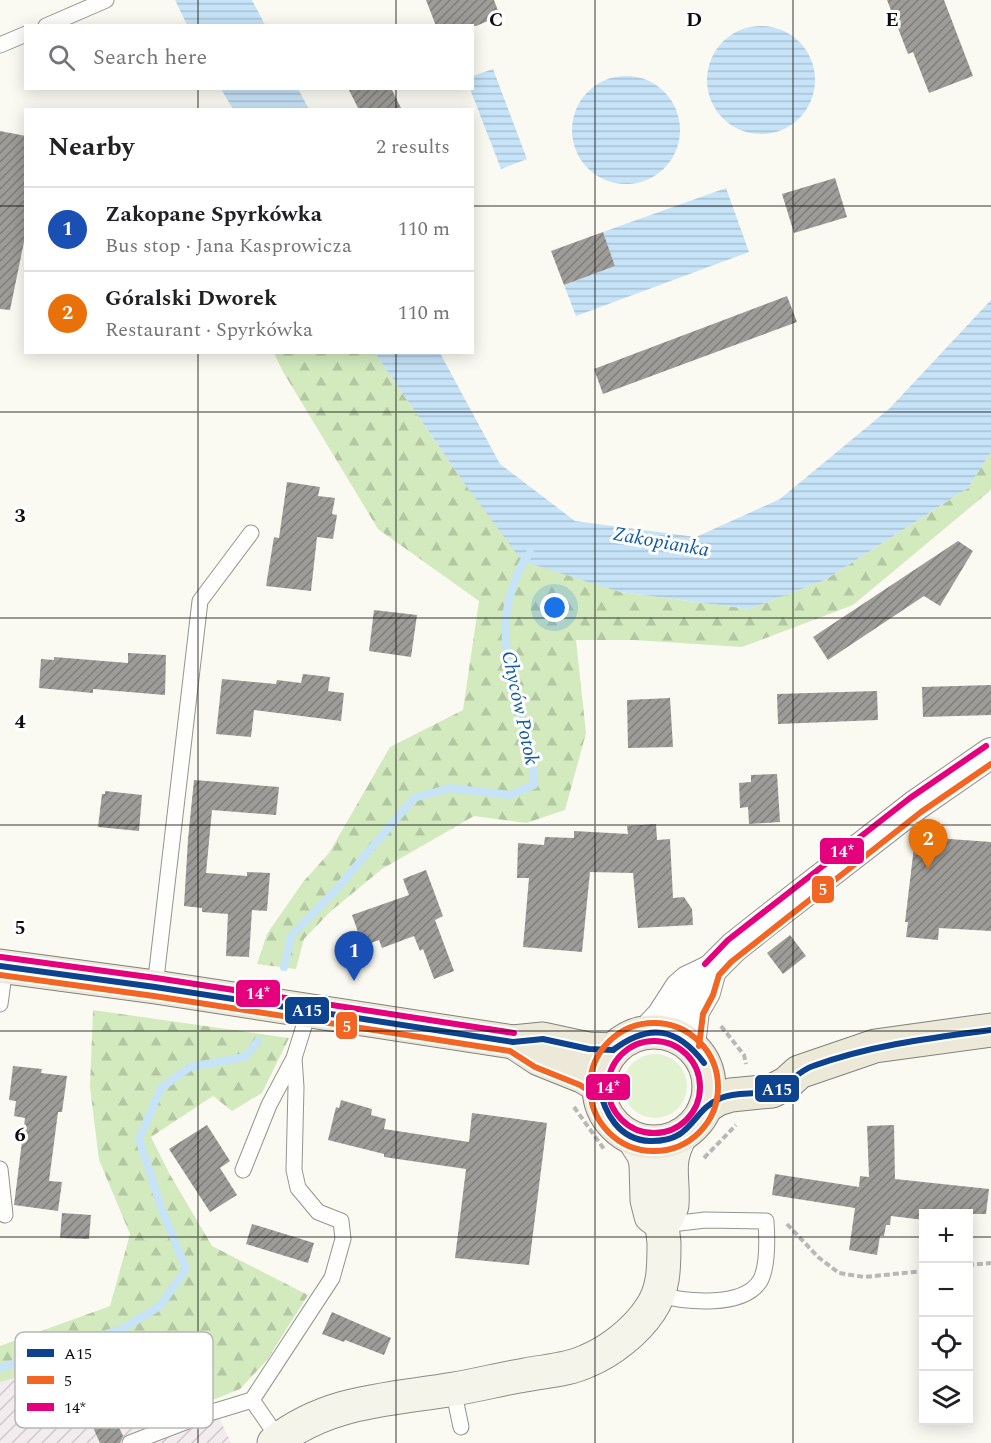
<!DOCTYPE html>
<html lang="en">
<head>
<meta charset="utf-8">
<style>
  body { margin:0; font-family:Spectral,serif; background:#f6f6f6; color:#202124 }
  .controls { position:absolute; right:18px; bottom:18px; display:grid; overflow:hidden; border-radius:0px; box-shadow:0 3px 15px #0003 }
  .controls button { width:54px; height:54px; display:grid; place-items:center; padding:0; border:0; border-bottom:2px solid #e0e0e0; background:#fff; color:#202124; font:30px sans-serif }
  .you { position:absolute; left:555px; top:608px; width:21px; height:21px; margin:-15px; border:4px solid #fff; border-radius:50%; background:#1a73e8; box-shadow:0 0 0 9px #1a73e833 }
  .badge { display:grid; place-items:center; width:39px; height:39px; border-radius:50%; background:#0b8043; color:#fff; font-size:20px; font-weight:700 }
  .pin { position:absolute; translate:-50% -50px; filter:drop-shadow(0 2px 3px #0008) }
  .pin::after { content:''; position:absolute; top:32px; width:21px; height:18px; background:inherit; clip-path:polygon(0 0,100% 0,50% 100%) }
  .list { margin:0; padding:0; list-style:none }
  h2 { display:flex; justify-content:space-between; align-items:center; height:78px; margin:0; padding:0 24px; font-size:26px }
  h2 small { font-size:20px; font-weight:400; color:#757577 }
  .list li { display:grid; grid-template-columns:39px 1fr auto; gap:18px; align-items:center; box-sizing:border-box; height:84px; padding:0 24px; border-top:2px solid #e0e0e0 }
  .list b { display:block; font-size:22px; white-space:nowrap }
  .list p { margin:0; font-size:20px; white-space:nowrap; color:#757577 }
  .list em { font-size:20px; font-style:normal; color:#757577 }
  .icon { flex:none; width:33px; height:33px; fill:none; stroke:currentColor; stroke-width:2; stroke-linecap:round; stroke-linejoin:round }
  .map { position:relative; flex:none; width:991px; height:1443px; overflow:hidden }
  .search { position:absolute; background:#fff; box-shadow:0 3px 15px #0003; left:24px; top:24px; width:450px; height:66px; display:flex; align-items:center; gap:15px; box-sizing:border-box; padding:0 21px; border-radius:0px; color:#757577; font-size:22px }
  .panel { position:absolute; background:#fff; box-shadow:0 3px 15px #0003; left:24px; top:108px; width:450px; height:246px; border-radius:0px }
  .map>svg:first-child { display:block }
  .industrial { fill:url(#industrial-furrows) }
  .grass { fill:#e2f2d1 }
  .forest { fill:url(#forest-firs) }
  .water { fill:url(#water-rules) }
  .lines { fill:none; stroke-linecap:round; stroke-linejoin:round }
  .stream { stroke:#c6e3f7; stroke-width:8 }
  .building { fill:url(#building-hatch) }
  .lane-casing { stroke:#949490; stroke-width:17 }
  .street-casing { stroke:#949490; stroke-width:32 }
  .secondary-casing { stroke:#8b8a87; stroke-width:35 }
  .primary-casing { stroke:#81817d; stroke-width:35 }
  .path { stroke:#b8b8b6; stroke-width:4; stroke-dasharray:6 3; stroke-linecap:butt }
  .lane { stroke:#fefefd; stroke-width:15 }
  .street { stroke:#fefefd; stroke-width:30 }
  .secondary { stroke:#f5f4ea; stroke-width:33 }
  .primary { stroke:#ede9d8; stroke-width:33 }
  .bus-1-casing { stroke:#fff; stroke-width:10 }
  .bus-2-casing { stroke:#fff; stroke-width:10 }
  .bus-3-casing { stroke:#fff; stroke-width:10 }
  .bus-1 { stroke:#0d438e; stroke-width:6 }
  .bus-2 { stroke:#f26522; stroke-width:6 }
  .bus-3 { stroke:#e5007d; stroke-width:6 }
  .grid { fill:none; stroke:#0d0d0d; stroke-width:1.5; stroke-opacity:0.55 }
  .labels { text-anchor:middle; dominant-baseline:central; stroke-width:6; stroke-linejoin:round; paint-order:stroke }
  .water-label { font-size:20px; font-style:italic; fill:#115aa5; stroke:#fff }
  .key { fill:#fff; stroke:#b6b6b6; stroke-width:1.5 }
  .key-label { font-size:16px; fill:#0d0d0d }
  .grid-label { font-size:20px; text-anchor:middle; font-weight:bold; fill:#0d0d0d; stroke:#fff; stroke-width:6; stroke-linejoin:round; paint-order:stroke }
  .line-badge { stroke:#fff; stroke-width:2 }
  .badge-label { font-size:16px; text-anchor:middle; font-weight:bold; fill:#fff }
</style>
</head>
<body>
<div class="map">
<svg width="991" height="1443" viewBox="0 0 991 1443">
  <defs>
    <pattern id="industrial-furrows" width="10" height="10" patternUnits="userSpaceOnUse" patternTransform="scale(1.5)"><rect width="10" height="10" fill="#f3ecef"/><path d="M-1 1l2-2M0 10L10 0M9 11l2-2" fill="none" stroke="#cfc9cc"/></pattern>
    <pattern id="forest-firs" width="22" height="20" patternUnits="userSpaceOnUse" patternTransform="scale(1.5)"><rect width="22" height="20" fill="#d2eabe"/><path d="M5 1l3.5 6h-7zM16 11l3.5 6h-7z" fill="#b3c8a2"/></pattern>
    <pattern id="water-rules" width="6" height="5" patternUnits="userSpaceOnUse" patternTransform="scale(1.5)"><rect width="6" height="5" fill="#c6e3f7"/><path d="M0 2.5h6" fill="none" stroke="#a9c2d3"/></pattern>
    <pattern id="building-hatch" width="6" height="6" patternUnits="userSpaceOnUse" patternTransform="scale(1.5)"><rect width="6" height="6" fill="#9e9c98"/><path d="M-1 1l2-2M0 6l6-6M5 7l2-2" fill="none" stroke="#7f7e7a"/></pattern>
  </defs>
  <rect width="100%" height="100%" fill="#fbfaf2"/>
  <path class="industrial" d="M49,1370L185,1386L193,1407L207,1402L216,1411L231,1443H0V1382Z"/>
  <circle class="grass" cx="655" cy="1086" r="32"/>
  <g class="forest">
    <path d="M274,353H375L464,483L620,592L750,609L825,580L968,488L991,452V490L853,605L742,647L634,640H576L586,733L565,810L526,823L474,816L382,869L331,911L304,939L296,969L257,964L267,934L303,882L329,853L390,747L463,710L479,601L378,529L282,370Z"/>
    <path d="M93,1010L289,1038L262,1093L232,1111L213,1096L151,1137L169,1173L212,1246L308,1295L267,1360L240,1389L193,1408L185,1386L49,1370L0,1382V1346L110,1306L130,1234L99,1160L90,1087Z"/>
  </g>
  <g class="water">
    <path d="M175,0H252L265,25H187Z"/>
    <circle cx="761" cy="80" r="54"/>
    <path d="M493,69L527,159L501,169L470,89L472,88L473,76Z"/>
    <circle cx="626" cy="130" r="54"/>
    <path d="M221,89H298L309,109H233Z"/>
    <path d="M726,188L749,252L576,316L564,285L615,266L603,232Z"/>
    <path d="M991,300V452L968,488L825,580L750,609L620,592L522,561L464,483L375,353H440L500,464L575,521L696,537L780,499L890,408Z"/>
  </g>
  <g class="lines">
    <g class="stream">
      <path d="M284,967L291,936L334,892L414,798L450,788L510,795L534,785C534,762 528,743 522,722C510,676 497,632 513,586C518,573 521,563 530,553"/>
      <path d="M0,1368L122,1329L160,1306L186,1269L162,1210L139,1139L161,1088L190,1067L245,1057L258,1041"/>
    </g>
  </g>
  <g class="building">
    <path d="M426,0H494L500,16L476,26H436Z"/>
    <path d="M887,0H944L973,76L929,93L913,52L908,54Z"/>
    <path d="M348,88H391L402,110H359Z"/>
    <path d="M0,131L26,136V232L10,310L0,309Z"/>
    <path d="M835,178L847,217L794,233L782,194Z"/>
    <path d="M603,232L615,266L564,285L551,251Z"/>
    <path d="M787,296L797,322L603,394L594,369Z"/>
    <path d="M287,482L320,487L318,496L335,498L332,514L337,515L333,539L317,537L311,591L266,586L274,537L279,538Z"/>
    <path d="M958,541L973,551L940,606L924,596L828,660L813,637Z"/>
    <path d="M374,610L417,615L411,657L369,651Z"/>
    <path d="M128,653L166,655L165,695L93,689V693L39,688L41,659L54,660V657L128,663Z"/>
    <path d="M303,674L330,677L328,691L344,693L341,721L254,710L251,737L216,734L222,679L276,684L277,680L301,683Z"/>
    <path d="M991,685V715L923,717L922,687Z"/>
    <path d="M877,691L878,720L778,724L777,694Z"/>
    <path d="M670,698L673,747L628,748L627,700Z"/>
    <path d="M777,774L780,822L749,824L748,807L740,808L739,783L751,782V775Z"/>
    <path d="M194,780L279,787L276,815L212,810L206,873L247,876V872L270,873L267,911L252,910L249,957L226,956L228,914L202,912V908L184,906L188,839Z"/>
    <path d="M105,791L142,795L139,831L98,827L102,794H105Z"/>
    <path d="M656,824L657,840L670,839L673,898L684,897L692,909L693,925L638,928L633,873L590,872L582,952L523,947L529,878H517L518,843L544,845L545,837L574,838V831L628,834L627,826Z"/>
    <path d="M922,837L991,842V931L939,928L938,940L906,937L908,922H905L914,847H921Z"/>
    <path d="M426,870L443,916L435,920L454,971L434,979L423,949L420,951L414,936L382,948L379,940L363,946L352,915L409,895L403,879Z"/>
    <path d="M790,935L806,956L783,974L767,953Z"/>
    <path d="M13,1066L42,1069L41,1073L67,1076L62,1112H58L49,1181L62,1182L58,1211L14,1205L25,1118L14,1116L16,1101L9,1100Z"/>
    <path d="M341,1100L372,1109L371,1115L386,1119L384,1129L469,1142L472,1113L547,1123L529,1265L455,1258L466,1169L384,1157V1154L328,1140L336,1107L339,1108Z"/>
    <path d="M207,1125L230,1161L220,1168L237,1195L210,1212L169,1149Z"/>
    <path d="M894,1125L895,1179L989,1189L986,1214H924V1220L891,1216L890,1225H886L884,1236H880L877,1255L849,1250L855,1208L772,1195L775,1174L859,1187L860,1176L869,1177L867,1126Z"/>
    <path d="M62,1213L91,1215L89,1239L60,1238Z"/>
    <path d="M252,1224L314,1243L308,1263L246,1244Z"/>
    <path d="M332,1312L391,1338L384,1355L345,1340L344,1342L322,1334Z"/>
    <path d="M104,1395L123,1436L120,1443H100L83,1405Z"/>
  </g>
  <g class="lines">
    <g class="lane-casing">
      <g id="lane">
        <path d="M46,26L106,0"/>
        <path d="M0,45L26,34"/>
        <path d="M155,987L200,601L251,533"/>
        <path d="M0,1004L5,967"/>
        <path d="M0,1169L5,1215"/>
        <path d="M243,1170L269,1105L294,1058L309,1010"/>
        <path d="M659,1295C686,1302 743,1308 760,1281C768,1267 767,1236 766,1221L705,1220L663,1225"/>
        <path d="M453,1389L461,1427"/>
        <path d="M252,1400L279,1439"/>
        <path d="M130,1443L206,1414L252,1400L332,1278L343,1239L341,1221L318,1212L298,1188L294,1170L296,1087L294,1058"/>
      </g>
    </g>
    <g class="street-casing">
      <g id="street">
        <path d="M647,1032L662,1016L680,988L688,981L711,970L734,947L763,924L916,805L991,753"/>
        <path d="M690,1045L694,1011L705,992L711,970"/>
      </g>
    </g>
    <g class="secondary-casing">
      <g id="secondary">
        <path d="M633,1138L644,1155L646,1164L647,1200L651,1216L663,1225"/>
        <path d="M274,1443C328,1400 389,1400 454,1389C478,1385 501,1379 525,1375C546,1371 568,1370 587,1361C611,1351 636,1331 650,1310C664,1290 664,1268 664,1244C664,1239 662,1232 663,1226C664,1219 671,1213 672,1205C674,1176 665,1163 681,1135"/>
      </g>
    </g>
    <g class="primary-casing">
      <g id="primary">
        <path d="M0,966L155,987L513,1042L543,1039L589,1049L613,1050"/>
        <circle cx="654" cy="1087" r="55"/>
        <path d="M515,1043L539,1059L584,1077L599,1086"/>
        <path d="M705,1107L718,1099L731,1095L772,1091L787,1083L799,1072L875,1046L991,1030"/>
      </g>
    </g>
    <g class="path">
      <path d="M721,1026L744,1055L746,1064"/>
      <path d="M574,1107L604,1149"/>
      <path d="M704,1158L736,1125"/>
      <path d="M787,1224L818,1257L839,1273L864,1277L924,1271"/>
      <path d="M968,1265L991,1263"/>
    </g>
    <use href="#lane" class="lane"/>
    <use href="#street" class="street"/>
    <use href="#secondary" class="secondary"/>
    <use href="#primary" class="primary"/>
    <g class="bus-1-casing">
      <g id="bus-1">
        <path d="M0,966L155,987L513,1042L543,1039L589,1049L613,1050"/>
        <path d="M613,1050C649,1023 677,1027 704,1063"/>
        <path d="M599,1086C604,1113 619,1140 650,1141C694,1142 690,1111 721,1098C738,1091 757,1096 774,1090C789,1085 798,1071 813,1066C871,1045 930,1038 991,1030"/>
      </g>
    </g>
    <g class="bus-2-casing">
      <g id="bus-2">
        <path d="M0,975L154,996L510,1051L535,1067L580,1085L594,1094"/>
        <circle cx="654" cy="1087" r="64"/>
        <path d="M699,1046L703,1014L713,995L719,975L731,962L921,812L991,764"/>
      </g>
    </g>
    <g class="bus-3-casing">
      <g id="bus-3">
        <path d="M1,957L156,978L514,1033"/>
        <path d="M705,964L728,940L910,798L986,746"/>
        <circle cx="654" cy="1087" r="46"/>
      </g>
    </g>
    <use href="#bus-1" class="bus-1"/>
    <use href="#bus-2" class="bus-2"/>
    <use href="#bus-3" class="bus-3"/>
  </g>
  <path class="grid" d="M198,0V26M396,0V26M595,0V1443M793,0V1443M198,88V110M396,88V110M0,206H26M472,206H991M198,352V1443M396,352V1443M0,412H991M0,618H991M0,825H991M0,1031H991M0,1237H924M968,1237H991"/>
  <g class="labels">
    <g class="water-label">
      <text transform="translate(661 542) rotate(10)">Zakopianka</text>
      <text transform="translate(520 708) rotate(78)">Chyców Potok</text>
    </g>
  </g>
  <rect x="15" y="1332" width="198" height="96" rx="9" class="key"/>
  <rect x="27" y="1349" width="27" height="8" fill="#0d438e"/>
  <rect x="27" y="1376" width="27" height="8" fill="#f26522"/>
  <rect x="27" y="1403" width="27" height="8" fill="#e5007d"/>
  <g class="key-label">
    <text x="64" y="1359">A15</text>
    <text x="64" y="1386">5</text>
    <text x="64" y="1413">14*</text>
  </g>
  <g class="grid-label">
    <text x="496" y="26">C</text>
    <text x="694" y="26">D</text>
    <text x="892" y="26">E</text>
    <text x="20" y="522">3</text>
    <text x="20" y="728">4</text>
    <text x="20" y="934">5</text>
    <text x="20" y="1141">6</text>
  </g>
  <g class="line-badge">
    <rect x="819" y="837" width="46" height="28" rx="6" fill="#e5007d"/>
    <rect x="811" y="875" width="24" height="29" rx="6" fill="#f26522"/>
    <rect x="235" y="979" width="46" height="29" rx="6" fill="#e5007d"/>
    <rect x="284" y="996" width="46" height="29" rx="6" fill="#0d438e"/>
    <rect x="335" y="1011" width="23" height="29" rx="6" fill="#f26522"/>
    <rect x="585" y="1073" width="46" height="28" rx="6" fill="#e5007d"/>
    <rect x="754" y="1074" width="46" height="29" rx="6" fill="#0d438e"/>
  </g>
  <g class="badge-label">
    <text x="842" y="857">14*</text>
    <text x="823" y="895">5</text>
    <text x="258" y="999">14*</text>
    <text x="307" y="1016">A15</text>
    <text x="347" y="1032">5</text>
    <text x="608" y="1093">14*</text>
    <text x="777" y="1095">A15</text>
  </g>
</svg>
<div class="controls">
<button>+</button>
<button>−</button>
<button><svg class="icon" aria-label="locate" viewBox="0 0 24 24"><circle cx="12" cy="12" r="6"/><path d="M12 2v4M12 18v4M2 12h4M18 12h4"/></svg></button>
<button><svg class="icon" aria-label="layers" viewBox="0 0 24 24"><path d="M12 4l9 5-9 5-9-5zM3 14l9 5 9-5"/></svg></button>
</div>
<div class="you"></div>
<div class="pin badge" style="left:354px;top:981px;background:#1a4fb4">1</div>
<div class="pin badge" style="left:928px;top:869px;background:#e8710a">2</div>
<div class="search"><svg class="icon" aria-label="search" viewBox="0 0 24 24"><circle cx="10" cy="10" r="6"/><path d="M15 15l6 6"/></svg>Search here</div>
<section class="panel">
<h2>Nearby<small>2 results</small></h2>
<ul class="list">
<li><span class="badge" style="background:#1a4fb4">1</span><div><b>Zakopane Spyrkówka</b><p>Bus stop · Jana Kasprowicza</p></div><em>110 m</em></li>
<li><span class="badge" style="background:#e8710a">2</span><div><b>Góralski Dworek</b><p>Restaurant · Spyrkówka</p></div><em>110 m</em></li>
</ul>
</section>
</div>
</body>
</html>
